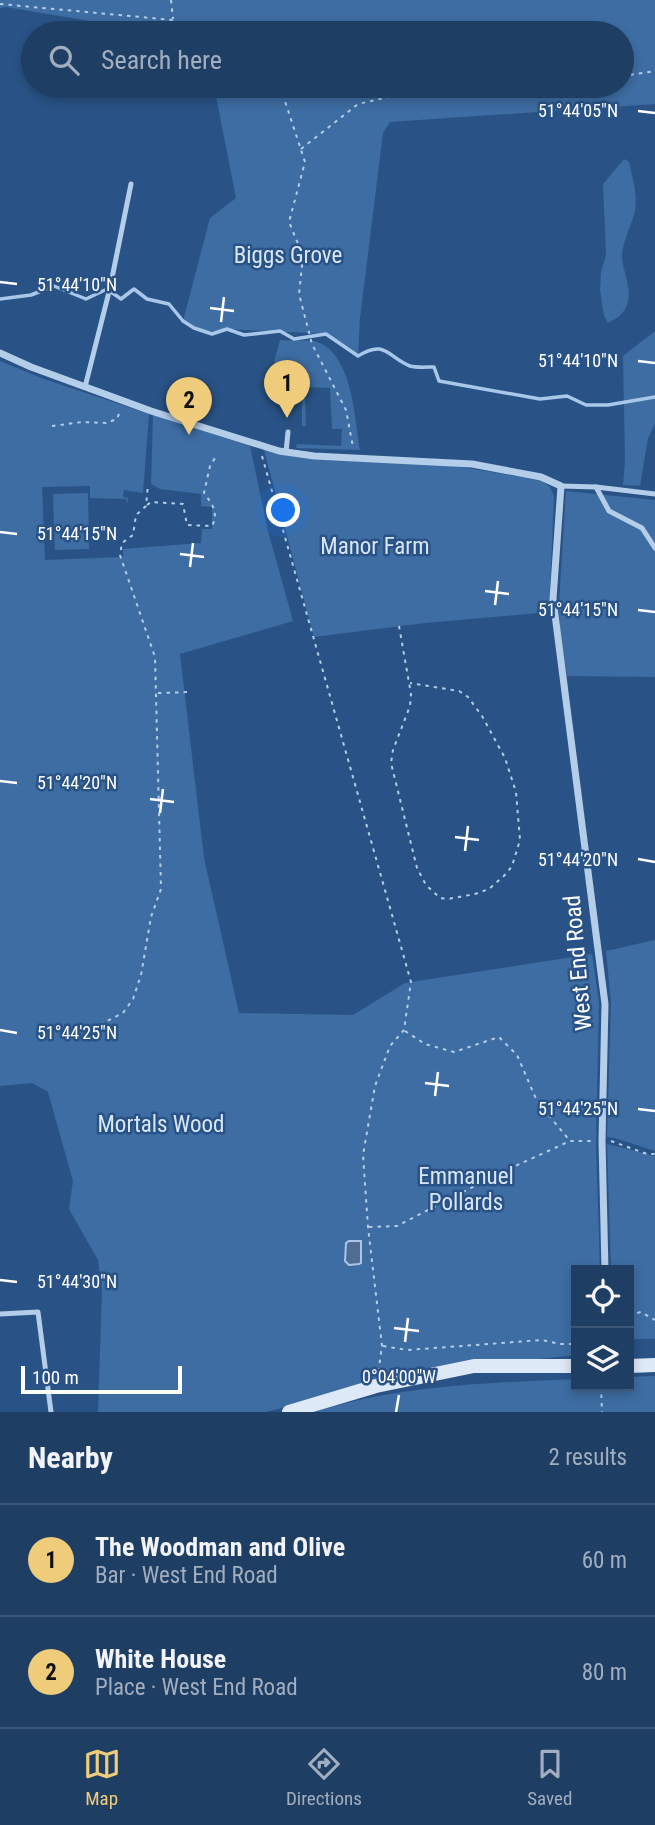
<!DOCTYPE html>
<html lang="en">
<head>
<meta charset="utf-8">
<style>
  body { margin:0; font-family:"Roboto Condensed",sans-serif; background:#27456a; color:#f1f3f6 }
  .controls { position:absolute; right:21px; bottom:21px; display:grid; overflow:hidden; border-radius:0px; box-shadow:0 4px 10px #0003 }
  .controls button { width:63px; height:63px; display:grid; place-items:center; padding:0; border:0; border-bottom:2px solid #3c5778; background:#1f3e64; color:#f1f3f6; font:35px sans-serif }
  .scale { position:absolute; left:21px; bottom:18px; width:161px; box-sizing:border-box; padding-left:7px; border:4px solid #fff; border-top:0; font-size:19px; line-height:24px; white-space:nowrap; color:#fff; -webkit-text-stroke:5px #295386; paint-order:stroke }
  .you { position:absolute; left:284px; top:511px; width:24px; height:24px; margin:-18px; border:5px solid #fff; border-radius:50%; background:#1a73e8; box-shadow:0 0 0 10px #1a73e833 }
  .badge { display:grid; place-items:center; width:46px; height:46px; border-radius:50%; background:#efcc7b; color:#111; font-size:23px; font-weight:700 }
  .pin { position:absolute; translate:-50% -58px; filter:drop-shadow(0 2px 4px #0008) }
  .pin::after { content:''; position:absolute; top:37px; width:24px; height:21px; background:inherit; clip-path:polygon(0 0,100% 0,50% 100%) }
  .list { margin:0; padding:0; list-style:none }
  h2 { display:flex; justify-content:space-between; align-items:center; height:91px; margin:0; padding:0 28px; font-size:30px }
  h2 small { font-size:23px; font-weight:400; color:#a1aebf }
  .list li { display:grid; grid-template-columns:46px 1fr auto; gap:21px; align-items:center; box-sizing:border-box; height:112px; padding:0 28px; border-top:2px solid #3c5778 }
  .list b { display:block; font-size:26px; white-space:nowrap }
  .list p { margin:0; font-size:23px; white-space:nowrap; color:#a1aebf }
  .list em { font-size:23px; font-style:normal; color:#a1aebf }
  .icon { flex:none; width:38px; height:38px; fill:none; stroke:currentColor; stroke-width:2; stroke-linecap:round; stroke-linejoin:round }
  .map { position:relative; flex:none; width:655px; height:1412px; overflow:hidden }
  .search { position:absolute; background:#1f3e64; box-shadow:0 4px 10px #0003; left:21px; right:21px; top:21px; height:77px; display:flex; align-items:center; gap:18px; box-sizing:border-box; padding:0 24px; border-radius:38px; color:#a1aebf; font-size:26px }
  .sheet { height:315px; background:#1f3e64 }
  nav { display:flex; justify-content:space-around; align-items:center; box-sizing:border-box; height:98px; border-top:2px solid #3c5778; background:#1f3e64; font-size:19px; color:#a1aebf }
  nav a { display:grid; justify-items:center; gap:4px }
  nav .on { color:#efcc7b }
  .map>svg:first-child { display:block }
  .green { fill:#3e6da3 }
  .water { fill:#506e92; stroke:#a9c7e8; stroke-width:2 }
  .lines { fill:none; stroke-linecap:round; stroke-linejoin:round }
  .stream { stroke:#a9c7e8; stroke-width:3.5 }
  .path { stroke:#b4cde8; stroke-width:2; stroke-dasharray:3.5 5; stroke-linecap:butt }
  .lane { stroke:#b4cde8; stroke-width:5 }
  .street { stroke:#b4cde8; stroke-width:7 }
  .secondary { stroke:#dee9f7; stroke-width:14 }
  .ticks { fill:none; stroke:#fff; stroke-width:2.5 }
  .labels { text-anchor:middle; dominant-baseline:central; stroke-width:5; stroke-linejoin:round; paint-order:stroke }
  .park-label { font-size:23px; fill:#d8e6f6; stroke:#295386 }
  .street-label { font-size:23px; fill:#fff; stroke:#295386 }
  .ticks-label { font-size:18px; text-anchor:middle; fill:#fff; stroke:#295386; stroke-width:5; stroke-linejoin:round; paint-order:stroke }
</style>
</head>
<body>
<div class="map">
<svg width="655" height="1412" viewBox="0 0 655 1412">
  <rect width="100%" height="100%" fill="#295386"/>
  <g class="green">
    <path d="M0,0H655V104L390,122L383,133L360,318L358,356L326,334L227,329C209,335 199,331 183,321L210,218L236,198L214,86H622V33H162L6,7L0,8Z"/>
    <path d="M624,159L629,162C632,177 638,195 635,210C632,226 622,241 622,257C623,273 633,289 627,305C623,315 617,318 608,323L604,316L600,290L601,272L606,255L603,184Z"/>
    <path d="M655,331V424L648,438L640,486L623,485L625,459L623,356Z"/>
    <path d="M280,340C291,341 303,340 313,341C352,348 355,419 360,450L296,448L297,444L341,446L342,429H332L330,388L305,387L306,426H302V401H293V405H285L284,378L274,362Z"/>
    <path d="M0,361L44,379L149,414L143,493L124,490L123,497L128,498L127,505L126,499H123L90,498V486L42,487L45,560L123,557V549L201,543L202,529H212V507L201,506V494L160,489L151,484L153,415L250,446L268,531L293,621L180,654L204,858L239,1013L353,1015L405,983L592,954L599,1003L596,1144L600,1270H576V1355L474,1366L352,1390L266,1412H98L102,1290L98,1260L69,1209L73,1181L48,1092L32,1083L0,1086Z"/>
    <path d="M264,450C315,465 367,460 419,463C461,466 501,473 542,481L550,487L554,496L549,612L425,623L314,637Z"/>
    <path d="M566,491L655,500V677L567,676L560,633L559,603Z"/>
    <path d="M88,493L89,549L55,550L53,494Z"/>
    <path d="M655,940V1151L615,1138L607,1137L611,1003L606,951Z"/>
    <path d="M607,1144L655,1156V1339H629V1270H611Z"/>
    <path d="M655,1376V1412H315C400,1385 488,1383 576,1379V1386H629V1377Z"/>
  </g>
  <path class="water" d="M349,1241H361V1263L359,1264L349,1265L345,1261L346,1243Z"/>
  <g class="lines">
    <path class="stream" d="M0,299L31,295L54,286L86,299L107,289L121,299L134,289L147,299L169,304L183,321L194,328L212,334L227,329L244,335L280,331L294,339L326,334L358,356C386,339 387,357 410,366C417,368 427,367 434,367L439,381L540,399L567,396L586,405H608L655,397"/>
    <g class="path">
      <path d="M171,0L173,19"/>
      <path d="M0,4L173,20L205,33"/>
      <path d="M622,76L655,71"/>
      <path d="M280,86L305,162L289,222L303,256L299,294L312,344L346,410L353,447"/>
      <path d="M301,149L358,104L411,92L472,93L548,86"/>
      <path d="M52,426L82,422L106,423L117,419L120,411"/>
      <path d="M262,456L411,982L404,1030L390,1046L375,1086L363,1155L368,1227L382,1346L378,1374"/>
      <path d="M147,505L151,502L183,504L187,525L212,526C219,512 212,504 204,493L210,466L215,458"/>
      <path d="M399,626L411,694L410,706L393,750L391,763L417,868L426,885L440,898L448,899L475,894L489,889L506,874L512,866L520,840L516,792L505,758L482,716L468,697L459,691L410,683"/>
      <path d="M158,693L191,692"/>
      <path d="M405,1031L425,1044L454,1052L499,1037L517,1055L537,1101L570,1141"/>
      <path d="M85,1032L123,1013L133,999L141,975L151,917L161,889L155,657L120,555L122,543L133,535L136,515L146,506L148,484"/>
      <path d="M611,1141L647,1154H655"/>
      <path d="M369,1227L397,1226L500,1173L570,1141H592"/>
      <path d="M629,1315L641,1312L655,1320"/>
      <path d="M383,1346L407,1350L542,1340L560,1344H576"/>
      <path d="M601,1386L602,1412"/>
    </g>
    <g class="lane">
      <path d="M85,387L110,288L131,184"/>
      <path d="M286,452L288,432"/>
      <path d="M561,486L596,487L655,494"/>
      <path d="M596,487L609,511L642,528L655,548"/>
      <path d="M0,1314L38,1312L51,1412"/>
    </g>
    <path class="street" d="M0,353L31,367L151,411L279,451L314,456L472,464L541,477L561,486L553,599L605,1004L602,1141L605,1270"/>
    <g class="secondary">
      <path d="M629,1366L655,1365"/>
      <path d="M289,1412L376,1386L474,1366H576"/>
    </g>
  </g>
  <path class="ticks" d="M638,111L655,113M0,282L17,284M210,308L234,311M221,322L224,297M638,361L655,363M0,532L17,534M180,554L204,557M190,567L193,543M485,591L509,594M495,605L498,581M638,610L655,612M0,781L17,783M150,799L174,802M160,813L163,789M455,837L479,840M465,851L468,826M638,859L655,862M0,1030L17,1033M425,1083L449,1086M435,1096L438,1072M638,1109L655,1111M0,1280L17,1282M394,1328L419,1331M405,1342L408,1318M396,1412L399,1395"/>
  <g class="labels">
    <g class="park-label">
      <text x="288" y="255">Biggs Grove</text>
      <text x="375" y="546">Manor Farm</text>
      <text x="161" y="1124">Mortals Wood</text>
      <text x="466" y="1176">Emmanuel<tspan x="466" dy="26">Pollards</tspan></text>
    </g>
    <g class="street-label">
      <text transform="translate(578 963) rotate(-95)">West End Road</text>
    </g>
  </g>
  <g class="ticks-label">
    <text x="578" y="117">51°44'05"N</text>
    <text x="77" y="291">51°44'10"N</text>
    <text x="578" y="367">51°44'10"N</text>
    <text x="77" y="540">51°44'15"N</text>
    <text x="578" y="616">51°44'15"N</text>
    <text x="77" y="789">51°44'20"N</text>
    <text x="578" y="866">51°44'20"N</text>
    <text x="77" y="1039">51°44'25"N</text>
    <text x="578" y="1115">51°44'25"N</text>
    <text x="77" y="1288">51°44'30"N</text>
    <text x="399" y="1383">0°04'00"W</text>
  </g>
</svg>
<div class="controls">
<button><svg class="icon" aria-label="locate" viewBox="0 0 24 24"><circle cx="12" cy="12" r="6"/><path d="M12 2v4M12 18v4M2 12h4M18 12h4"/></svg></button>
<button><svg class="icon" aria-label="layers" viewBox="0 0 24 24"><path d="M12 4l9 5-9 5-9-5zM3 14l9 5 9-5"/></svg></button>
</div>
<div class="scale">100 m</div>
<div class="you"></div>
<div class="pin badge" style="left:287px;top:418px">1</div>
<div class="pin badge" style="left:189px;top:435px">2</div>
<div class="search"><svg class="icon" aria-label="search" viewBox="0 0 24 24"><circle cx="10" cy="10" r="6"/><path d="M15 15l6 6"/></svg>Search here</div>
</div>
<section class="sheet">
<h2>Nearby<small>2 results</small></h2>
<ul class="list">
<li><span class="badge">1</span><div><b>The Woodman and Olive</b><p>Bar · West End Road</p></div><em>60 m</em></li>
<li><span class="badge">2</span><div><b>White House</b><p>Place · West End Road</p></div><em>80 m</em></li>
</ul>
</section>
<nav>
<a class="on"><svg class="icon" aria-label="map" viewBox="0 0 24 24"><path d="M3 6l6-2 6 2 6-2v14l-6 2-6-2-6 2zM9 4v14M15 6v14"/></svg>Map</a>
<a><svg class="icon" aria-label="directions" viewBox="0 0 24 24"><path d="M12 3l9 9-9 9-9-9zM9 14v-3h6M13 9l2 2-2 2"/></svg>Directions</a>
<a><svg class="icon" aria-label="saved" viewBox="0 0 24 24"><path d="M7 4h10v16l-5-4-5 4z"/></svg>Saved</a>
</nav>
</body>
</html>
